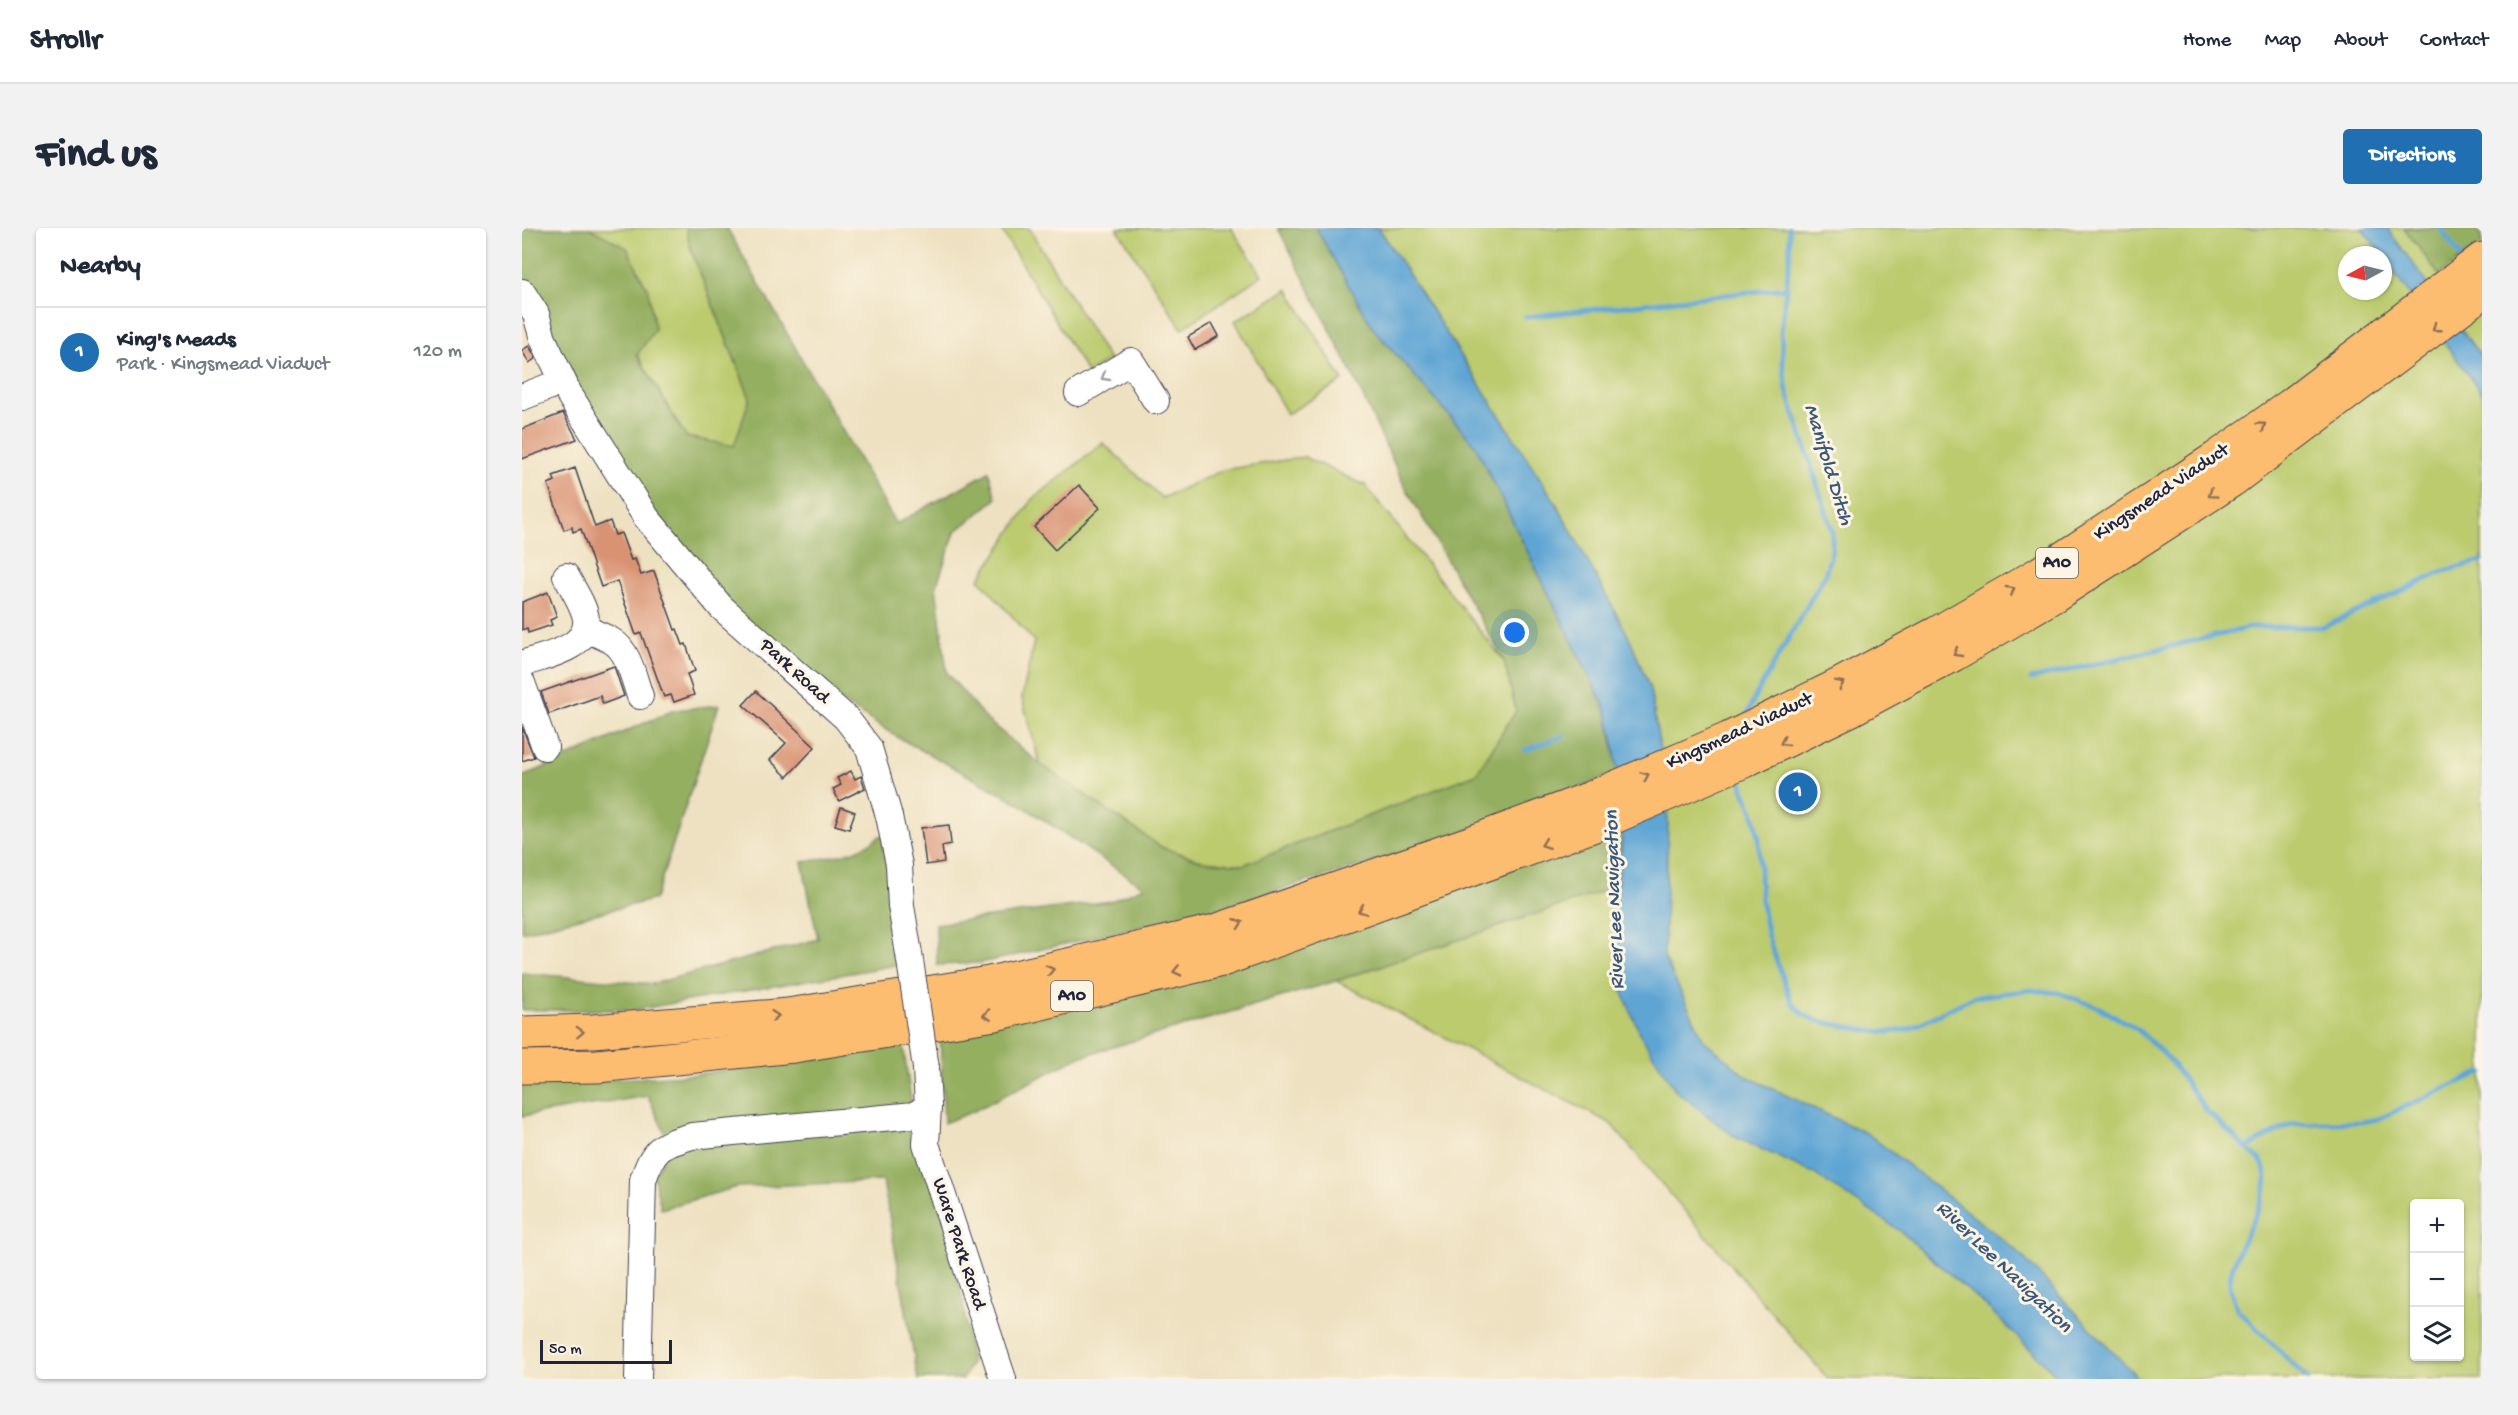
<!DOCTYPE html>
<html lang="en">
<head>
<meta charset="utf-8">
<style>
  body { margin:0; font-family:"Gochi Hand",sans-serif; background:#f2f2f3; color:#1f2937 }
  .controls { position:absolute; right:18px; bottom:18px; display:grid; overflow:hidden; border-radius:6px; box-shadow:0 2px 4px #0004 }
  .controls button { width:54px; height:54px; display:grid; place-items:center; padding:0; border:0; border-bottom:2px solid #e0e1e3; background:#fff; color:#1f2937; font:30px sans-serif }
  .compass { position:absolute; left:1816px; top:18px; width:54px; height:54px; border-radius:50%; background:#fff; box-shadow:0 2px 4px #0004; rotate:263deg }
  .scale { position:absolute; left:18px; bottom:15px; width:132px; box-sizing:border-box; padding-left:6px; border:3px solid #22223b; border-top:0; font-size:16px; line-height:21px; white-space:nowrap; color:#22223b; -webkit-text-stroke:4px #fcf5e5; paint-order:stroke }
  .you { position:absolute; left:993px; top:405px; width:21px; height:21px; margin:-15px; border:4px solid #fff; border-radius:50%; background:#1a73e8; box-shadow:0 0 0 9px #1a73e833 }
  .badge { display:grid; place-items:center; width:39px; height:39px; border-radius:50%; background:#1f6fb2; color:#fff; font-size:20px; font-weight:700 }
  .pin { position:absolute; translate:-50% -50%; border:3px solid #fff; box-shadow:0 2px 6px #0006 }
  .list { margin:0; padding:0; list-style:none }
  h2 { display:flex; justify-content:space-between; align-items:center; height:78px; margin:0; padding:0 24px; font-size:26px }
  h2 small { font-size:20px; font-weight:400; color:#747a83 }
  .list li { display:grid; grid-template-columns:39px 1fr auto; gap:18px; align-items:center; box-sizing:border-box; height:90px; padding:0 24px; border-top:2px solid #e0e1e3 }
  .list b { display:block; font-size:22px; white-space:nowrap }
  .list p { margin:0; font-size:20px; white-space:nowrap; color:#747a83 }
  .list em { font-size:20px; font-style:normal; color:#747a83 }
  .icon { flex:none; width:33px; height:33px; fill:none; stroke:currentColor; stroke-width:2; stroke-linecap:round; stroke-linejoin:round }
  .map { position:relative; flex:none; width:1960px; height:1151px; overflow:hidden; border-radius:6px }
  header { display:flex; align-items:center; gap:36px; box-sizing:border-box; height:84px; padding:0 30px; background:#fff; border-bottom:2px solid #e0e1e3 }
  header strong { font-size:28px }
  nav { display:flex; gap:33px; margin-inline-start:auto; font-size:21px }
  .intro { display:flex; align-items:center; justify-content:space-between; box-sizing:border-box; height:144px; padding:0 36px }
  h1 { margin:0; font-size:42px }
  .button { padding:15px 27px; border-radius:6px; background:#1f6fb2; color:#fff; font-size:21px; font-weight:700 }
  main { display:flex; gap:36px; padding:0 36px }
  aside { flex:1; background:#fff; border-radius:6px; box-shadow:0 2px 4px #0004 }
  .map>svg:first-child { display:block }
  .green { fill:#bbcb6e; stroke:#6e7654; stroke-width:1.5; fill-rule:evenodd }
  .forest { fill:#94af61; stroke:#5b684e; stroke-width:1.5 }
  .water { fill:#5ea5d4; stroke:#406488; stroke-width:1.5 }
  .lines { fill:none; stroke-linecap:round; stroke-linejoin:round }
  .stream { stroke:#5ea5d4; stroke-width:5 }
  .building { fill:#d99373 }
  .minor-casing { stroke:#413f4f; stroke-width:28 }
  .highway-casing { stroke:#413f4f; stroke-width:35 }
  .minor { stroke:#fff; stroke-width:26 }
  .highway { stroke:#fcbd6f; stroke-width:33 }
  .minor-bridge-casing { stroke:#413f4f; stroke-width:28; stroke-linecap:butt }
  .minor-bridge { stroke:#fff; stroke-width:26 }
  .oneway { stroke:#8f7055 }
  .oneway2 { stroke:#9c9ca7 }
  .labels { text-anchor:middle; dominant-baseline:central; stroke-width:6; stroke-linejoin:round; paint-order:stroke }
  .shield { fill:#fcf5e5; stroke:#63616e; stroke-width:1.5 }
  .shield-label { font-size:18px; font-weight:bold; fill:#22223b }
  .street-label { font-size:20px; fill:#22223b; stroke:#fcf5e5 }
  .water-label { font-size:21px; font-style:italic; fill:#3a5678; stroke:#fcf5e5 }
</style>
</head>
<body>
<header>
<strong>Strollr</strong>
<nav><a>Home</a><a>Map</a><a>About</a><a>Contact</a></nav>
</header>
<div class="intro"><h1>Find us</h1><a class="button">Directions</a></div>
<main>
<aside>
<h2>Nearby<small></small></h2>
<ul class="list">
<li><span class="badge">1</span><div><b>King's Meads</b><p>Park · Kingsmead Viaduct</p></div><em>120 m</em></li>
</ul>
</aside>
<div class="map">
<svg width="1960" height="1151" viewBox="0 0 1960 1151">
  <rect width="100%" height="100%" fill="#fcf5e5"/>
  <filter id="ink" filterUnits="userSpaceOnUse"><feTurbulence type="fractalNoise" baseFrequency=".0167" numOctaves="2"/><feDisplacementMap in="SourceGraphic" scale="12" xChannelSelector="R" yChannelSelector="G"/><feConvolveMatrix kernelMatrix="1 2 1 2 8 2 1 2 1" color-interpolation-filters="sRGB"/></filter>
  <filter id="wash" filterUnits="userSpaceOnUse"><feTurbulence type="fractalNoise" baseFrequency=".008" numOctaves="4" result="noise"/><feDisplacementMap in="SourceGraphic" scale="24" xChannelSelector="R" yChannelSelector="G"/><feGaussianBlur stdDeviation="1.35" result="paint"/><feColorMatrix in="noise" values="0 0 0 0 0 0 0 0 0 0 0 0 0 0 0 0 0 1.4 0 .05"/><feComposite in="paint" operator="in"/></filter>
  <g filter="url(#wash)">
    <rect width="100%" height="100%" fill="#eee1c1"/>
    <g class="green">
      <path d="M67,0H164L169,22L228,170L212,218L164,209L115,126Z"/>
      <path d="M478,0H507L587,132L565,145Z"/>
      <path d="M595,0H709L740,47L660,101Z"/>
      <path d="M857,0H1954L1960,8V1151H1306L1088,895L814,753L1076,665L1100,616L1142,546L1128,461L1108,411L1035,277ZM1825,27H1861V63H1825ZM1892,976H1938V1128H1892Z"/>
      <path d="M766,61L821,153L765,186L713,93Z"/>
      <path d="M581,215L640,270L701,242L782,229L843,257L982,433L995,483L954,546L721,637L681,633L641,620L557,574L518,537L500,470L512,413L457,351L510,272Z"/>
    </g>
    <g class="forest">
      <path d="M0,0H67L105,20L126,62L133,101L115,127L164,209L212,218L228,170L169,22L164,0H205L374,296L467,244L474,271L433,304L414,359L425,445L465,492L518,536L641,620L681,633L721,637L954,546L994,483L982,433L881,255L828,141L756,0H794L851,100L953,217L1085,484L1096,545L910,616L688,683L459,735L415,737L414,696L589,673L622,659L496,575L372,507L319,473L202,376L120,275L0,55Z"/>
      <path d="M1882,0H1954L1960,8V14L1917,47Z"/>
      <path d="M197,477L133,671L0,704V549L152,482Z"/>
      <path d="M1101,601L1095,656L1076,665L814,753L557,829L452,883L422,895L418,808Z"/>
      <path d="M363,607L376,737L112,782H0V745L130,756L296,711L280,634C308,629 336,627 358,608Z"/>
      <path d="M381,816L394,908L413,944L441,1073L449,1135L441,1151H396L361,953L215,959L139,981L131,947L149,919L126,868L0,888V856L169,847Z"/>
    </g>
    <g class="water">
      <path d="M794,0H857L1035,277L1108,411L1128,461L1142,546L1146,594L1142,729L1182,812L1224,848L1346,906L1494,1022L1617,1151H1538L1466,1080L1378,1003L1291,945L1213,909L1154,863L1119,808L1099,760L1092,706L1101,601L1091,509L1085,484L953,217L851,100Z"/>
      <path d="M1839,0H1865L1960,130V166L1861,30V27Z"/>
    </g>
    <g class="lines">
      <g class="stream">
        <path d="M1918,0L1942,33"/>
        <path d="M1003,89L1264,60"/>
        <path d="M1509,451L1731,399H1802L1922,343L1960,333"/>
        <path d="M1224,488L1235,465L1303,347L1310,322V302L1265,163L1261,136L1259,104L1268,27L1267,0"/>
        <path d="M1003,522L1042,508"/>
        <path d="M1219,548L1221,561L1231,583L1237,610L1239,671L1246,709L1270,775L1282,787L1296,793L1349,803L1368,804L1387,801L1452,769L1509,762L1537,765L1576,779L1615,801L1647,831L1684,882L1724,920L1769,896L1840,894L1856,891L1960,844"/>
        <path d="M1724,920C1728,924 1734,927 1738,932C1761,961 1708,1021 1708,1054C1708,1064 1712,1072 1715,1081L1786,1151"/>
      </g>
    </g>
    <g id="blocks">
      <g class="building">
        <path d="M690,95L697,108L673,122L666,109Z"/>
        <path d="M7,118L14,130L7,135L0,122Z"/>
        <path d="M41,185L55,211L0,231V201Z"/>
        <path d="M53,240L73,299L88,293L93,307L99,305L109,332L113,331L119,347L132,343L153,402L155,401L161,417L164,416L173,443L165,446L172,467L152,474L149,467L142,469L119,405L114,407L95,353L79,359L59,301L51,304L50,299L42,302L26,256L33,253L31,248Z"/>
        <path d="M557,257L578,280L533,322L512,299Z"/>
        <path d="M26,364L35,389L28,392L30,397L6,405L5,400L0,402V374Z"/>
        <path d="M92,438L102,468L81,476L78,468L27,486L19,464Z"/>
        <path d="M234,463L293,519L265,549L248,532L264,515L221,477Z"/>
        <path d="M0,499L12,529L0,533Z"/>
        <path d="M329,543L333,551L339,548L343,560L317,573L311,561L319,557L315,550Z"/>
        <path d="M319,579L333,584L327,601L313,597Z"/>
        <path d="M427,597L429,616L420,618L422,634L404,637L399,600Z"/>
      </g>
    </g>
  </g>
  <g filter="url(#ink)">
    <use href="#blocks" fill-opacity="0" stroke="#413f4f" stroke-width="1.5"/>
    <g class="lines">
      <g class="minor-casing">
        <g id="minor">
          <path d="M0,64L14,86L21,111L48,168L124,289L199,379L324,490L347,520L367,588L377,637L379,678L387,726"/>
          <path d="M556,165L609,133L634,173"/>
          <path d="M0,169L26,159"/>
          <path d="M64,401C72,405 82,408 90,413C107,423 112,452 118,468"/>
          <path d="M0,436C21,428 68,421 64,391C62,377 51,361 44,348"/>
          <path d="M0,455L23,519"/>
          <path d="M404,840L406,879L404,916L481,1151"/>
          <path d="M116,1151L121,952C132,920 138,917 170,908L382,888L392,887L406,879"/>
        </g>
      </g>
      <g class="highway-casing">
        <g id="highway">
          <path d="M0,805L71,803L266,787L467,755L693,703L956,612L1069,570L1206,511L1313,459L1415,405L1518,345L1694,230L1769,177L1960,31"/>
          <path d="M0,839L75,838L272,818L473,786L700,732L1078,595L1222,533L1328,482L1431,427L1533,367L1709,253L1960,64"/>
        </g>
      </g>
      <use href="#minor" class="minor"/>
      <use href="#highway" class="highway"/>
      <g class="minor-bridge-casing">
        <path id="minor-bridge" d="M387,726L404,840"/>
      </g>
      <use href="#minor-bridge" class="minor-bridge"/>
    </g>
    <defs><path id="oneway-chevron" d="M-2-3.5L2.5 0L-2 3.5" fill="none" stroke-width="1.6" stroke-linecap="round" stroke-linejoin="round" transform="scale(1.5)"/></defs>
    <g class="oneway">
      <use href="#oneway-chevron" transform="translate(1914 100) rotate(142)"/>
      <use href="#oneway-chevron" transform="translate(1740 198) rotate(-36)"/>
      <use href="#oneway-chevron" transform="translate(1690 266) rotate(146)"/>
      <use href="#oneway-chevron" transform="translate(1489 362) rotate(-30)"/>
      <use href="#oneway-chevron" transform="translate(1435 425) rotate(150)"/>
      <use href="#oneway-chevron" transform="translate(1318 456) rotate(-27)"/>
      <use href="#oneway-chevron" transform="translate(1262 514) rotate(154)"/>
      <use href="#oneway-chevron" transform="translate(1123 548) rotate(-23)"/>
      <use href="#oneway-chevron" transform="translate(1023 616) rotate(159)"/>
      <use href="#oneway-chevron" transform="translate(840 682) rotate(160)"/>
      <use href="#oneway-chevron" transform="translate(717 695) rotate(-19)"/>
      <use href="#oneway-chevron" transform="translate(528 742) rotate(-13)"/>
      <use href="#oneway-chevron" transform="translate(655 743) rotate(167)"/>
      <use href="#oneway-chevron" transform="translate(465 787) rotate(171)"/>
      <use href="#oneway-chevron" transform="translate(253 788) rotate(-5)"/>
      <use href="#oneway-chevron" transform="translate(58 804) rotate(-2)"/>
    </g>
    <use class="oneway2" href="#oneway-chevron" transform="translate(583 149) rotate(149)"/>
  </g>
  <g class="labels">
    <g class="shield">
      <rect x="1514" y="320" width="42" height="30" rx="4.5"/>
      <rect x="529" y="753" width="42" height="30" rx="4.5"/>
    </g>
    <g class="shield-label">
      <text x="1535" y="335">A10</text>
      <text x="550" y="768">A10</text>
    </g>
    <g class="street-label">
      <text transform="translate(1640 265) rotate(-34)">Kingsmead Viaduct</text>
      <text transform="translate(272 444) rotate(42)">Park Road</text>
      <text transform="translate(1218 504) rotate(-25)">Kingsmead Viaduct</text>
      <text transform="translate(436 1016) rotate(72)">Ware Park Road</text>
    </g>
    <g class="water-label">
      <text transform="translate(1305 237) rotate(73)">Manifold Ditch</text>
      <text transform="translate(1094 672) rotate(-92)">River Lee Navigation</text>
      <text transform="translate(1481 1040) rotate(44)">River Lee Navigation</text>
    </g>
  </g>
</svg>
<div class="controls">
<button>+</button>
<button>−</button>
<button><svg class="icon" aria-label="layers" viewBox="0 0 24 24"><path d="M12 4l9 5-9 5-9-5zM3 14l9 5 9-5"/></svg></button>
</div>
<svg class="compass" viewBox="-18 -18 36 36"><path d="M0-13l5 13h-10z" fill="#e53935"/><path d="M0 13l5-13h-10z" fill="#747a83"/></svg>
<div class="scale">50 m</div>
<div class="you"></div>
<div class="pin badge" style="left:1276px;top:564px">1</div>
</div>
</main>
</body>
</html>
